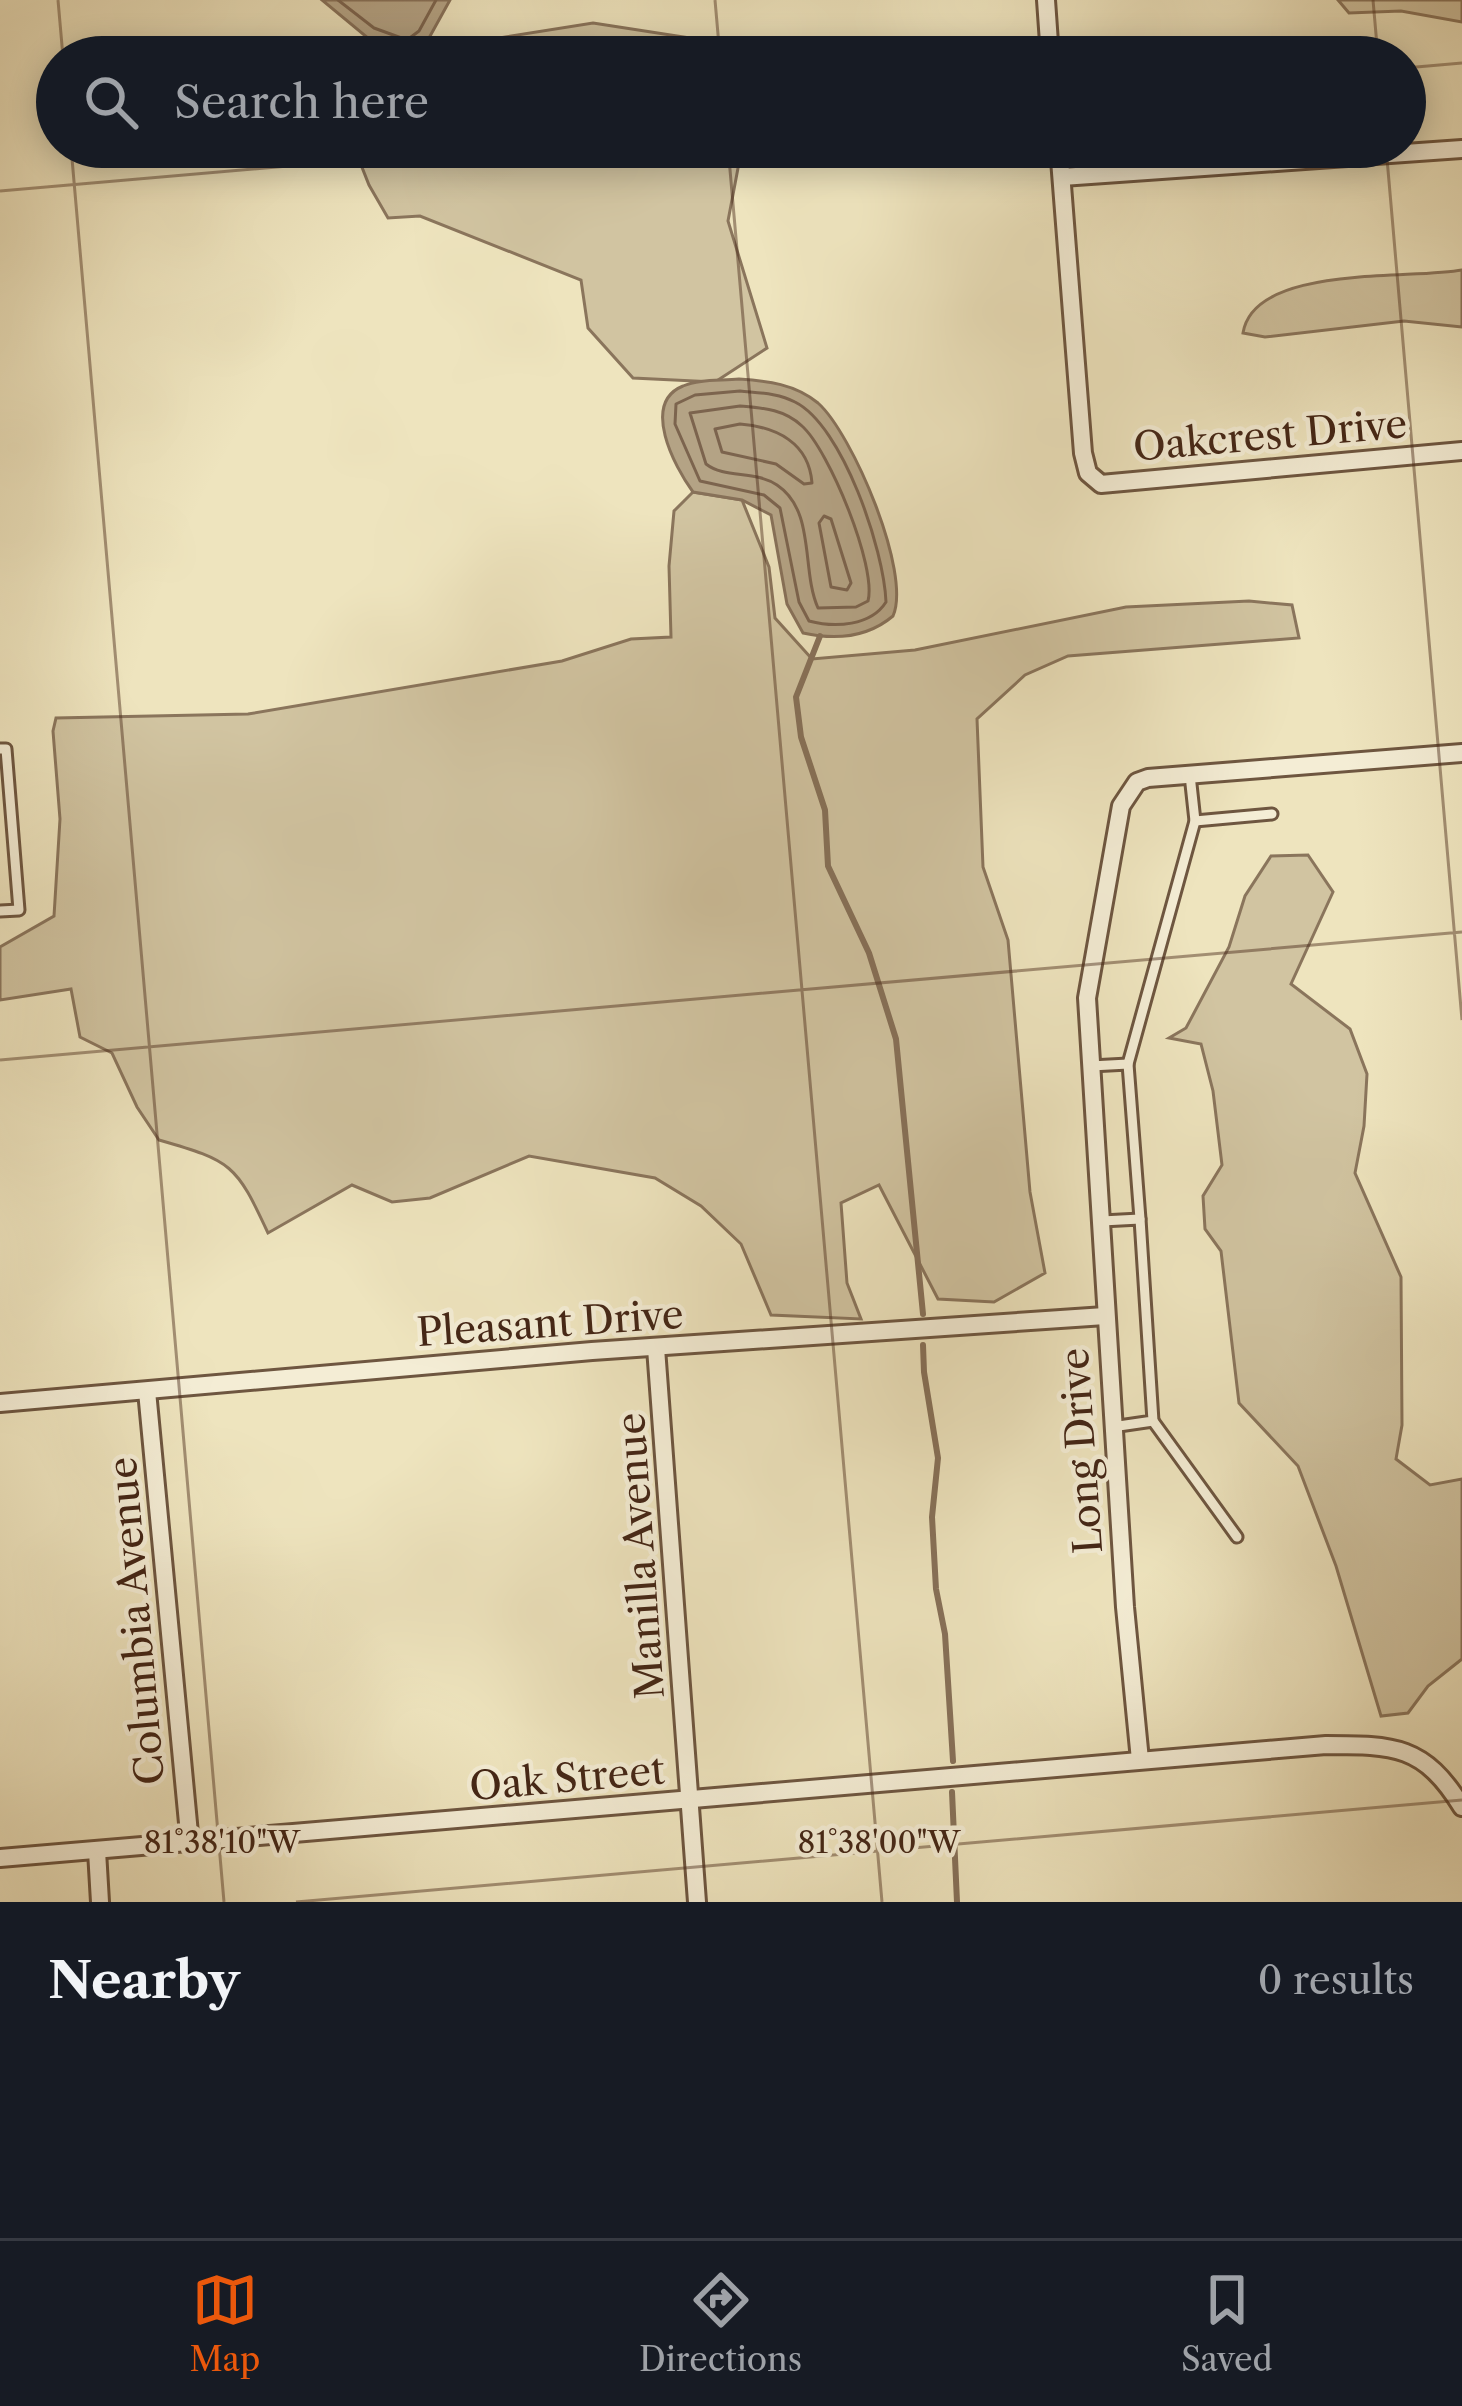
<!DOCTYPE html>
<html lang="en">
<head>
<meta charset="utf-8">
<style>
  body { margin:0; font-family:"Libre Caslon Text",serif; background:#242831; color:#f1f3f6 }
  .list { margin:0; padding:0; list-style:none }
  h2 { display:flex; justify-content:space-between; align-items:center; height:156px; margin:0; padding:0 48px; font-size:51px }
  h2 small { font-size:39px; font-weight:400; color:#9ea1a6 }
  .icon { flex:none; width:66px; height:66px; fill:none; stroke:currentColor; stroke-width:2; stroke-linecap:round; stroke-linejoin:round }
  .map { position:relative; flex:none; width:1462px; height:1902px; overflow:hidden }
  .search { position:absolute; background:#171b24; box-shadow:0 6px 30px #0003; left:36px; right:36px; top:36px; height:132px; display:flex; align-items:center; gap:30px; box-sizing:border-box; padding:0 42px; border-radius:66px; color:#9ea1a6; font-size:45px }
  .sheet { height:336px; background:#171b24 }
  nav { display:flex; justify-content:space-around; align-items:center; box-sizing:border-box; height:168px; border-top:3px solid #363941; background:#171b24; font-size:33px; color:#9ea1a6 }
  nav a { display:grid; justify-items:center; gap:6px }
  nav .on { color:#ea580c }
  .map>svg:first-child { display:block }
  .green { fill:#d1c4a1; stroke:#8a755c; stroke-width:3 }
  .water { fill:#b4a385; stroke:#877159; stroke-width:3 }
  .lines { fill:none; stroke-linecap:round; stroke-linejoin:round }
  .shore { stroke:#7c644e; stroke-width:3 }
  .stream { stroke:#877159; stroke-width:6 }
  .lane-casing { stroke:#6e5640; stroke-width:15 }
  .street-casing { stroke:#6e5640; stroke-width:22 }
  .lane { stroke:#f4edd5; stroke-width:9 }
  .street { stroke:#f4edd5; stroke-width:16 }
  .ticks { fill:none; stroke:#442616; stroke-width:3; stroke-opacity:0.45 }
  .labels { text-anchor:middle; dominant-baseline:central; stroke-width:9; stroke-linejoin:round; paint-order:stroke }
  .street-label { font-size:39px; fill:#442616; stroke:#f4edd5 }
  .ticks-label { font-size:30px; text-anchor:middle; fill:#442616; stroke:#f4edd5; stroke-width:9; stroke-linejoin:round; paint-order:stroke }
</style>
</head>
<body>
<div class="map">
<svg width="1462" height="1902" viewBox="0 0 1462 1902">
  <rect width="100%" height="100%" fill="#eee4be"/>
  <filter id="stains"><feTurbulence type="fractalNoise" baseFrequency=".00167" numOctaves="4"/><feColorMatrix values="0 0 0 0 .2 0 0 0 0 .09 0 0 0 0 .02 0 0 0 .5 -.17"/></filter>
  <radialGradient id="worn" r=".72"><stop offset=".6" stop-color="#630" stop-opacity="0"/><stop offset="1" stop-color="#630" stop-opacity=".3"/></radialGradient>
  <g class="green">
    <path d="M1338,0H1462V22L1401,11L1349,13Z"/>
    <path d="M593,23L761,49L759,57H379Z"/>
    <path d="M354,147H742L728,221L767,348L715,382L633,378L588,328L581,280L420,216L388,218L369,185Z"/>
    <path d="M1462,270V327L1404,321L1265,337L1243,333C1254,264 1410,280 1462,270Z"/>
    <path d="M693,492L742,500L769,567L775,618L812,659L915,650L1126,607L1249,601L1292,605L1299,638L1068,656L1025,675L977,719L983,867L1008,940L1030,1192L1045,1273L994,1302L938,1299L879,1185L841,1203L847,1283L861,1319L771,1315L741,1244L701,1206L655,1178L529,1156L430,1198L392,1202L352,1185L268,1233C236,1164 232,1161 159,1140L137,1107L112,1053L80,1037L71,989L0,1000V947L54,916L60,819L53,731L56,718L248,714L562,661L631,639L671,637L669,566L674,511Z"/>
    <path d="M1308,855L1333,892L1291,984L1350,1029L1367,1074L1364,1126L1355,1173L1401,1277L1402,1425L1396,1459L1430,1485L1462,1479V1659L1428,1686L1408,1713L1381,1716L1336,1566L1298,1466L1239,1403L1221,1251L1205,1229L1203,1196L1222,1165L1213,1091L1201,1044L1169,1038L1186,1028L1229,947L1245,896L1271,856Z"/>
  </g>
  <g class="water">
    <path d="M322,0H450L429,38L408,53L369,39Z"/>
    <path d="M739,379C768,381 795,384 818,403C852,433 912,573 893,616C867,638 835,640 803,633L787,604L771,515L742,500L693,492C674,466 641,403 683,386C699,379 721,381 739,379Z"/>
  </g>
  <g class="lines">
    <g class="shore">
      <path d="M338,0L374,28L407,40L419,31L436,0"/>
      <path d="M740,391C759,393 778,393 795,402C843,426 884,550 886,602C871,626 835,628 809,621L799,602L780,508L764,495L700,481L675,424L676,404L695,395Z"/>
      <path d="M740,406C763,408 784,409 802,426C829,450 877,567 868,601L856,607L818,608C801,570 816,511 777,485C755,470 725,479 706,464L690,413Z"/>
      <path d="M740,424C777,427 809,443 812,483L804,484L776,464L722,452L715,429Z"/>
      <path d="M824,516L831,519L851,583L847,590L831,587L819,523Z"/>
    </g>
    <g class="stream">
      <path d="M820,636L796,697L801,737L825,810L828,866L869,953L896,1039L923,1314"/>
      <path d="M923,1345L924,1372L938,1458L932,1517L936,1589L945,1634L953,1761"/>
      <path d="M952,1792L957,1902"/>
    </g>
    <g class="lane-casing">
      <g id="lane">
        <path d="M0,749H6L19,910L0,911"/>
        <path d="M1195,821L1272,814"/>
        <path d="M1128,1064L1195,821L1190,775"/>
        <path d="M1091,1066L1128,1064L1140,1219"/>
        <path d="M1102,1221L1140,1219L1153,1421L1112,1427"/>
        <path d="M1153,1421L1237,1537"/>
      </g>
    </g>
    <g class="street-casing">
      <g id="street">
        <path d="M1046,0L1050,57"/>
        <path d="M1059,147L1083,453L1088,473L1101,484L1462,451"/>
        <path d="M1062,177L1462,149"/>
        <path d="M656,1348L697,1902"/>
        <path d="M147,1391L190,1844"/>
        <path d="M0,1403L592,1351L1105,1316"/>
        <path d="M1140,1760L1125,1607L1087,998L1121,806L1137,782L1148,778L1462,753"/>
        <path d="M97,1851L100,1902"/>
        <path d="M0,1858L1326,1745C1394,1745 1424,1745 1462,1807"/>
      </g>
    </g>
    <use href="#lane" class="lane"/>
    <use href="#street" class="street"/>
  </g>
  <path class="ticks" d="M58,0L63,57M715,0L720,57M1373,0L1378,57M1405,68L1462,63M71,147L224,1902M728,147L882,1902M1386,147L1462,1020M0,191L507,147M0,1060L1462,932M296,1902L1462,1800"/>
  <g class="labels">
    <g class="street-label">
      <text transform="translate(1270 435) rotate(-5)">Oakcrest Drive</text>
      <text transform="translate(550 1323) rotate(-4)">Pleasant Drive</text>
      <text transform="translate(1081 1451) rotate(-94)">Long Drive</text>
      <text transform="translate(640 1556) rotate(-94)">Manilla Avenue</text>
      <text transform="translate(136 1621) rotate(-95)">Columbia Avenue</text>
      <text transform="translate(567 1778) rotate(-5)">Oak Street</text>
    </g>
  </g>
  <g class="ticks-label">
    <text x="222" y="1853">81°38'10"W</text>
    <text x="879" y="1853">81°38'00"W</text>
  </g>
  <rect width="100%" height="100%" filter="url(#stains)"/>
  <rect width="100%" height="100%" fill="url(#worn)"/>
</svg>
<div class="search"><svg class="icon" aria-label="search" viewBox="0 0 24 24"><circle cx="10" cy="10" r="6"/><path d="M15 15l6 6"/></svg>Search here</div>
</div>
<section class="sheet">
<h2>Nearby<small>0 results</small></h2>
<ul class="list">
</ul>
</section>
<nav>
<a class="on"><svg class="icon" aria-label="map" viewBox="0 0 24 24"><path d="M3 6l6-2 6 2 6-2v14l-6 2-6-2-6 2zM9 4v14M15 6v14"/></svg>Map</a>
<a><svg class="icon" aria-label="directions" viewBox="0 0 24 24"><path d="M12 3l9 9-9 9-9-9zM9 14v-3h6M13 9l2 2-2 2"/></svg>Directions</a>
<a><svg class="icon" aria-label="saved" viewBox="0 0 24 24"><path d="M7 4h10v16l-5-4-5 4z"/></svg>Saved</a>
</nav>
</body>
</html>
